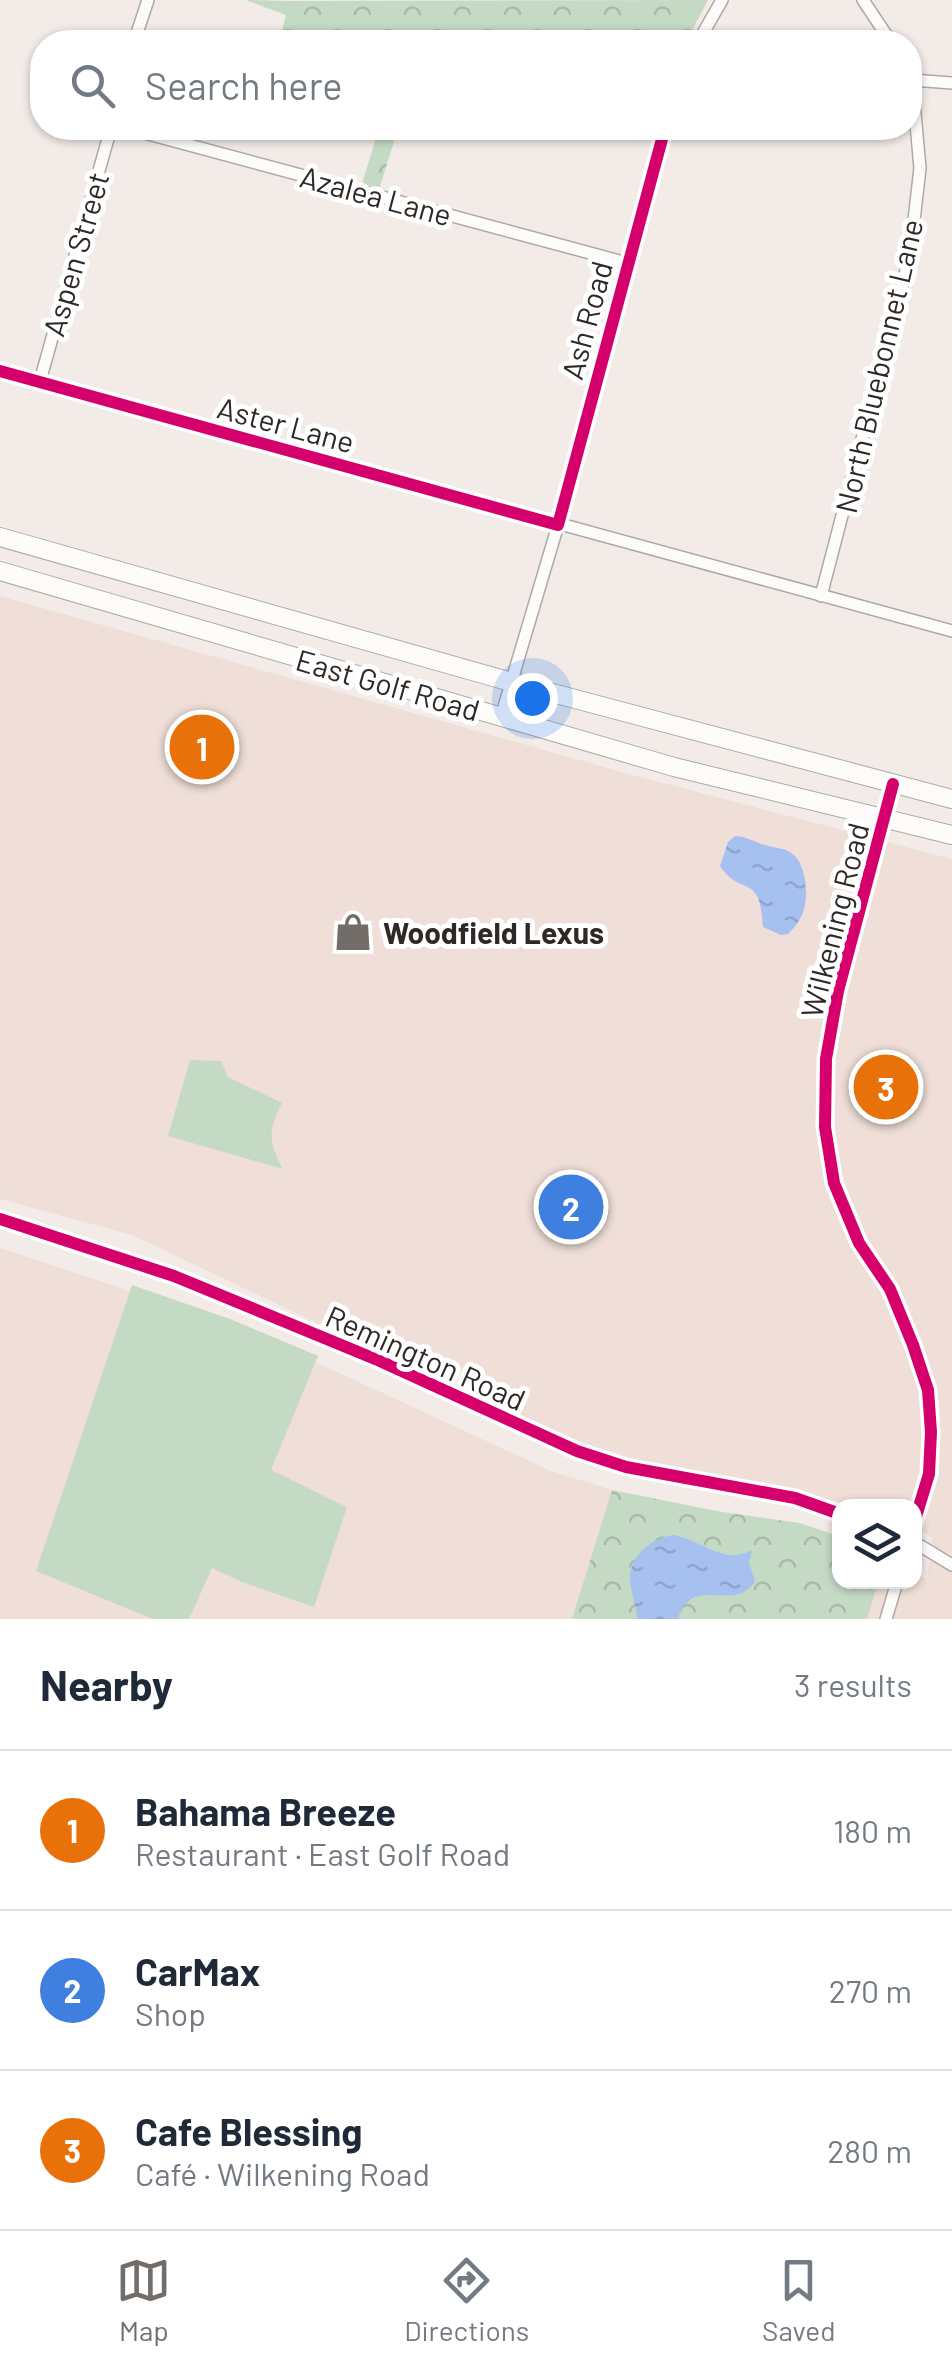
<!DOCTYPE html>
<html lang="en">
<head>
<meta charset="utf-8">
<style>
  body { margin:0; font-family:Barlow,sans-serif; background:#f6f6f7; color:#1f2937 }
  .controls { position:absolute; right:30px; bottom:30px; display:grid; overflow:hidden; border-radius:20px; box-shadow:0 2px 8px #0004 }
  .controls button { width:90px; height:90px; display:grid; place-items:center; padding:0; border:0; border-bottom:2px solid #e0e1e3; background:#fff; color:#1f2937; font:50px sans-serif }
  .you { position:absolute; left:532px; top:698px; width:35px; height:35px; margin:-25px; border:8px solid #fff; border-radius:50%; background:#1a73e8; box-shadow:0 0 0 15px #1a73e833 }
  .badge { display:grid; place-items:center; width:65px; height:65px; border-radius:50%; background:#736d6a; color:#fff; font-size:32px; font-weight:700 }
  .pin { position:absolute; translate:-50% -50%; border:5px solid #fff; box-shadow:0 2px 10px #0006 }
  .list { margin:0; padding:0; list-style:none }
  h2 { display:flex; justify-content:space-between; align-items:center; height:130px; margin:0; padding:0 40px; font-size:42px }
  h2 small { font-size:32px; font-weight:400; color:#747a83 }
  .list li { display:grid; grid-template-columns:65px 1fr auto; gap:30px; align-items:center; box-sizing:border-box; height:160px; padding:0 40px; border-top:2px solid #e0e1e3 }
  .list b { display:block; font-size:38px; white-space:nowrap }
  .list p { margin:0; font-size:32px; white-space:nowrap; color:#747a83 }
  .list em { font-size:32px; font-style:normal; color:#747a83 }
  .icon { flex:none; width:55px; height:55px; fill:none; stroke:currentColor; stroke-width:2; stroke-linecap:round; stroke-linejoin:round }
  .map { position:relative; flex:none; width:952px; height:1619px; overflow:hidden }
  .search { position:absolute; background:#fff; box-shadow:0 2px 8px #0004; left:30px; right:30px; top:30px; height:110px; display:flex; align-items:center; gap:25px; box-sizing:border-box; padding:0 35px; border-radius:40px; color:#747a83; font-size:38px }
  .sheet { height:610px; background:#fff }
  nav { display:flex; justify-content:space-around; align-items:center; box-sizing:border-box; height:140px; border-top:2px solid #e0e1e3; background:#fff; font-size:28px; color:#747a83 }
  nav a { display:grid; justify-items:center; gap:5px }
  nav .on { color:#736d6a }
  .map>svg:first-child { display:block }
  .commercial { fill:#f0dfd8 }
  .grass { fill:#c4dac4 }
  .park { fill:url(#park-crowns) }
  .water { fill:url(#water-ripples) }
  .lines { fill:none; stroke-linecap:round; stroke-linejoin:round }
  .street-casing { stroke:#aea9a6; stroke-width:14 }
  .primary-casing { stroke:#aea9a6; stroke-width:20 }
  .street { stroke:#fdfcfb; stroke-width:11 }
  .primary { stroke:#fdfcfb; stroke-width:18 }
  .cycleway-casing { stroke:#fff; stroke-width:19 }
  .cycleway { stroke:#d6006c; stroke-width:12 }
  .labels { text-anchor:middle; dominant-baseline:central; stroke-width:10; stroke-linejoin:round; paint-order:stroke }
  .street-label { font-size:30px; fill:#2e2926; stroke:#fff }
  .poi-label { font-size:30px; font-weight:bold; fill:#2e2926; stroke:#fff; text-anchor:start }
</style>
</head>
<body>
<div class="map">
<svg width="952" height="1619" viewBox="0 0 952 1619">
  <defs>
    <pattern id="park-crowns" width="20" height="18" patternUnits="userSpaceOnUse" patternTransform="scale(2.5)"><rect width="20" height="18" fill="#c4dac4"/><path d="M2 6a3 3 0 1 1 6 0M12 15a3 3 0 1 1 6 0" fill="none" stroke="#a9bba8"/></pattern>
    <pattern id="water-ripples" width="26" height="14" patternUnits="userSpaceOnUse" patternTransform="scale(2.5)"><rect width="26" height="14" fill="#a6c0f0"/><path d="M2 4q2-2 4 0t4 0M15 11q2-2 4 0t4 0" fill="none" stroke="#8fa5ce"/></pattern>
  </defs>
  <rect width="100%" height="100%" fill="#f2ebe7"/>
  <path class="commercial" d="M0,596L625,773L952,859V1619H0V1248L115,1286L320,1364L551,1471L612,1490L716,1511L799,1523L839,1536L840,1582H914L915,1572L927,1579L932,1536L915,1530L914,1506H840L795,1492L610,1454L538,1428L132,1235L0,1199Z"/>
  <g class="grass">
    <path d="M190,1060L221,1061L228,1077L282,1103C268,1130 268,1142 283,1169L168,1136Z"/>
    <path d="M132,1285L230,1319L318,1356L271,1470L347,1507L314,1607L242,1582L212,1568L189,1619H153L36,1571Z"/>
  </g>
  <g class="park">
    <path d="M246,0L288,1L708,0L686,42H279L286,15Z"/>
    <path d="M379,128H398L379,190L362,184Z"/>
    <path d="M612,1490L716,1511L799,1523L839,1536L840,1582H878L867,1619H572Z"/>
  </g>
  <g class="water">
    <path d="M735,836C746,836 754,842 765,845C774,848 787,848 794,855C807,867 809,900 802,915C799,922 794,928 788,934L781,935L763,927C760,870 742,899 720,866L728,842Z"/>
    <path d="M673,1535C702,1540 724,1566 752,1550L749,1563L755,1581C735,1615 691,1572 678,1619H637C637,1605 630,1592 630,1578C631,1554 651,1539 673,1535Z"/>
  </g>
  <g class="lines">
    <g class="street-casing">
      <g id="street">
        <path d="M863,0L891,42"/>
        <path d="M134,42L148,0"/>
        <path d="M698,42L722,0"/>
        <path d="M912,80L952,83"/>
        <path d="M126,128L627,263"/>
        <path d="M0,371L952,631"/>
        <path d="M40,381L111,128"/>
        <path d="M821,596L910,255L920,168L912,80L910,75"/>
        <path d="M501,717L558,525L665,128"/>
        <path d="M893,784L838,991L826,1059L825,1127L834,1183L859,1243L890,1289L913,1345L928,1390L931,1432L929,1474L914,1523"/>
        <path d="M0,1219L174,1276L380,1361L577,1451L626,1467L795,1498L840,1514"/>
        <path d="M914,1542L952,1565"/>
        <path d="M886,1619L897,1582"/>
      </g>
    </g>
    <g class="primary-casing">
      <g id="primary">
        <path d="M0,537L511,682L952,799"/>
        <path d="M0,571L674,767L952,835"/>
      </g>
    </g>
    <use href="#street" class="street"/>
    <use href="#primary" class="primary"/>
    <g class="cycleway-casing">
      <g id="cycleway">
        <path d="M0,371L558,525L665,128"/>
        <path d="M893,784L838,991L826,1059L825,1127L834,1183L859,1243L890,1289L913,1345L928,1390L931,1432L929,1474L914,1523"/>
        <path d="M0,1219L174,1276L380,1361L577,1451L626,1467L795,1498L840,1514"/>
      </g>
    </g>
    <use href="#cycleway" class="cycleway"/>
  </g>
  <defs>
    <g id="shop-bare" transform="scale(3)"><path d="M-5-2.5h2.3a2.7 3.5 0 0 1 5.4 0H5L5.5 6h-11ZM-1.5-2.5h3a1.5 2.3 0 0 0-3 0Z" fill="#736d6a" stroke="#fff" stroke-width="2.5" paint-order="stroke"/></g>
  </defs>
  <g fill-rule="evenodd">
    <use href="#shop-bare" x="353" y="932"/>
  </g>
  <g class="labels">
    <g class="street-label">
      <text transform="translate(376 195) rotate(15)">Azalea Lane</text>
      <text transform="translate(75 254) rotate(-74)">Aspen Street</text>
      <text transform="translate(586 320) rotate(-75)">Ash Road</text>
      <text transform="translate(878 366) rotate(-77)">North Bluebonnet Lane</text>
      <text transform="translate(286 424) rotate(15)">Aster Lane</text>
      <text transform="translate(388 684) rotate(16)">East Golf Road</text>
      <text transform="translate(834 920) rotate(-76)">Wilkening Road</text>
      <text transform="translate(426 1357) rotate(24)">Remington Road</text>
    </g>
    <g class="poi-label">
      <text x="383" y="932">Woodfield Lexus</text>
    </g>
  </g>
</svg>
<div class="controls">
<button><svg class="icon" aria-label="layers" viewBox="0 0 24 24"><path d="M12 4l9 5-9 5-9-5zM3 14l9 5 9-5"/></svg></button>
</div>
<div class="you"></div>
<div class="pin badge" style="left:202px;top:747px;background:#e8710a">1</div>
<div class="pin badge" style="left:571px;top:1207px;background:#3f7fe0">2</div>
<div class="pin badge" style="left:886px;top:1087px;background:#e8710a">3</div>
<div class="search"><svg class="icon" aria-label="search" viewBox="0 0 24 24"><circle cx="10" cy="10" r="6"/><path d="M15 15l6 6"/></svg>Search here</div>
</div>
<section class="sheet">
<h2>Nearby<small>3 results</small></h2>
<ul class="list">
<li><span class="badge" style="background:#e8710a">1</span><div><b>Bahama Breeze</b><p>Restaurant · East Golf Road</p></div><em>180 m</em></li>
<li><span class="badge" style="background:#3f7fe0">2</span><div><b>CarMax</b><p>Shop</p></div><em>270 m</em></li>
<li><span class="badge" style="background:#e8710a">3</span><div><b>Cafe Blessing</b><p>Café · Wilkening Road</p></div><em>280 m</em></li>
</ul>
</section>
<nav>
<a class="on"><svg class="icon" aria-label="map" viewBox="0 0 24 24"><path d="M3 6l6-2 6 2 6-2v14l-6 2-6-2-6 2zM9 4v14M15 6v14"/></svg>Map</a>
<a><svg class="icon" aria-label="directions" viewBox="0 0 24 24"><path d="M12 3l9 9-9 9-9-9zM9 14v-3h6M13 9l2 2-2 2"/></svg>Directions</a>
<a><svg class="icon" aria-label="saved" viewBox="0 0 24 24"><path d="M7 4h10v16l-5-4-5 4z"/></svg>Saved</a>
</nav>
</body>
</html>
